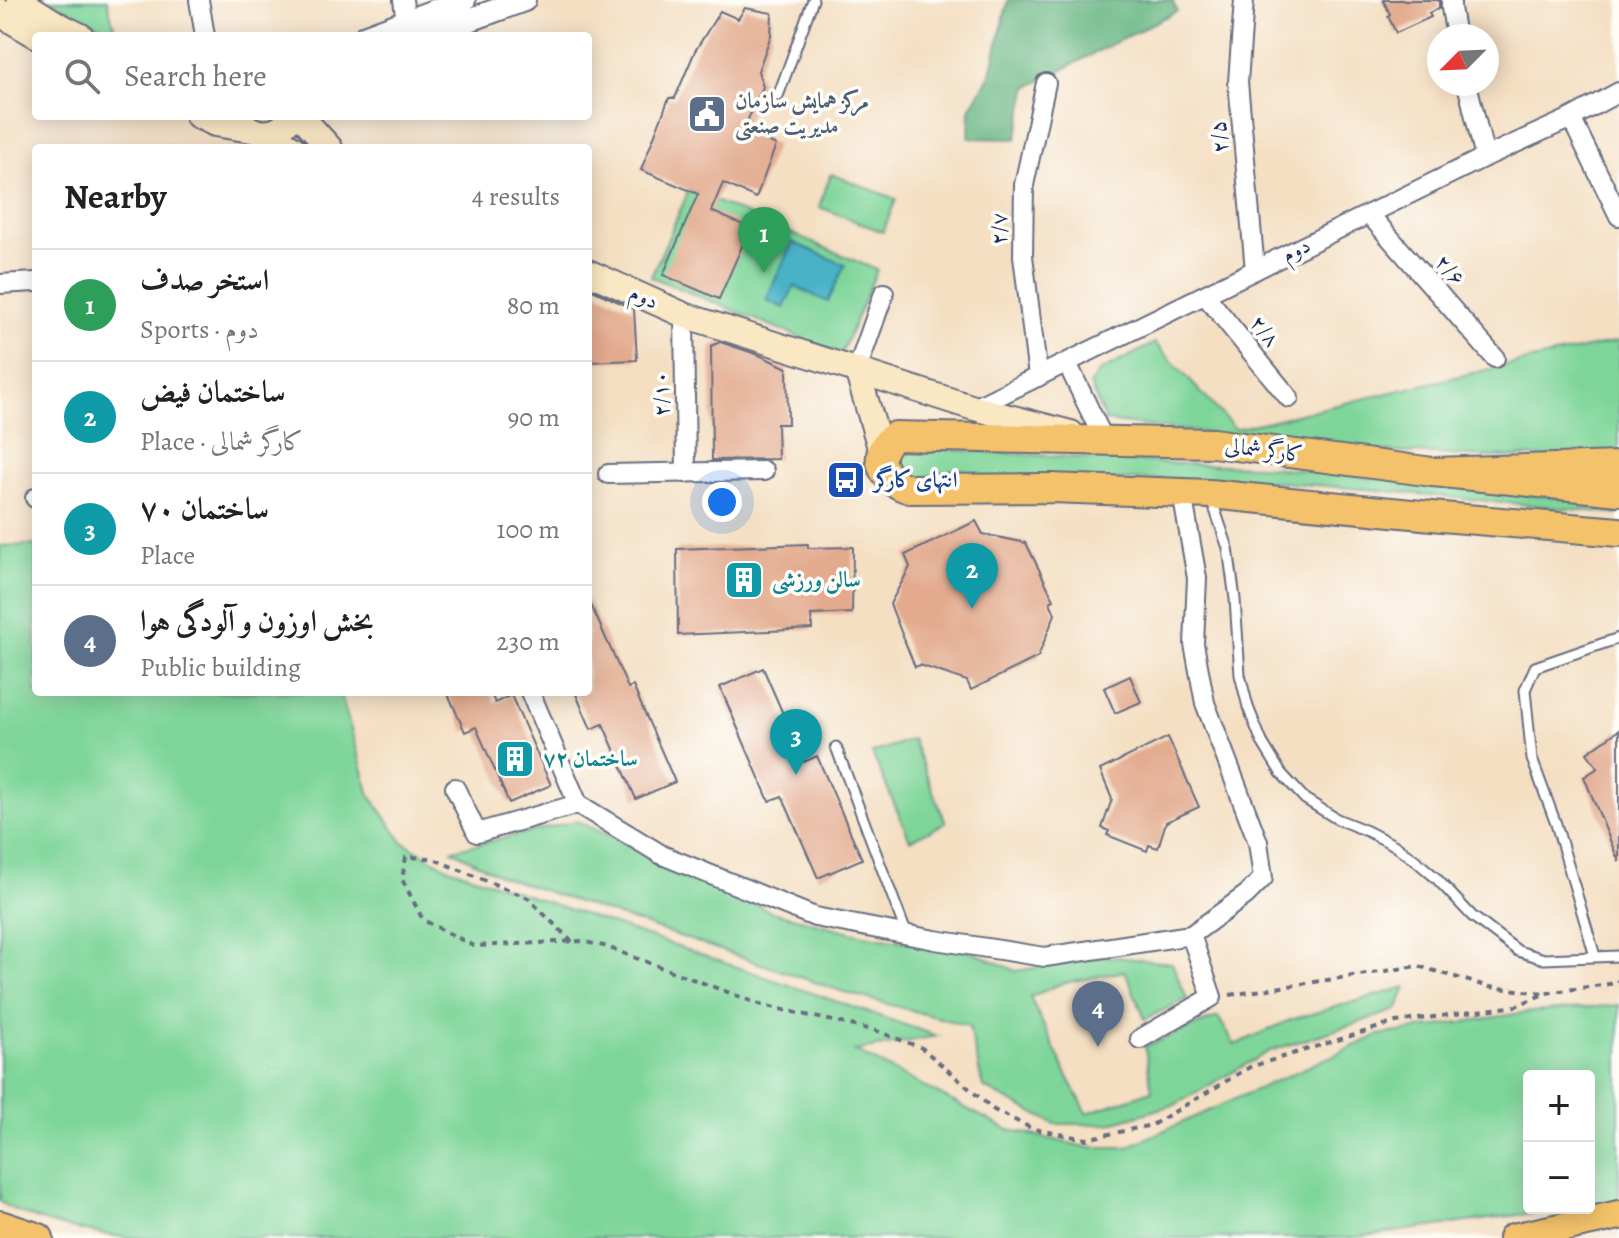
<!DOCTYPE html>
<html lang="en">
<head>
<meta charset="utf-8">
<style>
  body { margin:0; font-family:Alegreya,Amiri,serif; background:#f6f6f6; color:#222 }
  .controls { position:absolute; right:24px; bottom:24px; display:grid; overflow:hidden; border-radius:8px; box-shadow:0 4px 20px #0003 }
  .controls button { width:72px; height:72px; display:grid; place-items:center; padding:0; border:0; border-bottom:2px solid #e0e0e0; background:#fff; color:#222; font:40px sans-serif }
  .compass { position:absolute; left:1427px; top:24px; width:72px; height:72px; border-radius:50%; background:#fff; box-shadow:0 4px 20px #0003; rotate:246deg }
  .you { position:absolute; left:722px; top:502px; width:28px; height:28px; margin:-20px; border:6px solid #fff; border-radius:50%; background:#1a73e8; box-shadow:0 0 0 12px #1a73e833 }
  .badge { display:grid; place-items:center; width:52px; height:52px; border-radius:50%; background:#b5179e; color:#fff; font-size:26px; font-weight:700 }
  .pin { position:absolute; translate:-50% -66px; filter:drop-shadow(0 2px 4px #0008) }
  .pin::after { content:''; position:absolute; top:42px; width:28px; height:24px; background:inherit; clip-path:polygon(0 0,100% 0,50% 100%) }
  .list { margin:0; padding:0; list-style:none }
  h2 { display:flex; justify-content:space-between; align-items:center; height:104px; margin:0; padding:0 32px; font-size:34px }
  h2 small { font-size:26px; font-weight:400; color:#767676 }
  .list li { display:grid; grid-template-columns:52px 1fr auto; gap:24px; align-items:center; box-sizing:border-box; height:112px; padding:0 32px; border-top:2px solid #e0e0e0 }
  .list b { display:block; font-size:30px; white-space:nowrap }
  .list p { margin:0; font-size:26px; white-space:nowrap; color:#767676 }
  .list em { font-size:26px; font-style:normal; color:#767676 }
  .icon { flex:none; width:44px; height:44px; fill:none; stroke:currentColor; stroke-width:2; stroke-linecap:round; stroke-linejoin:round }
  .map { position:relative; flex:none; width:1619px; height:1238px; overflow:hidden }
  .search { position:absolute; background:#fff; box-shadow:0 4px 20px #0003; left:32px; top:32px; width:560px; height:88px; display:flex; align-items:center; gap:20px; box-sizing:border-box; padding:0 28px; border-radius:8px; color:#767676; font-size:30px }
  .panel { position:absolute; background:#fff; box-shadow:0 4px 20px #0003; left:32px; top:144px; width:560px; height:552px; border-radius:8px }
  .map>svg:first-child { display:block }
  .green { fill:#7ed599; stroke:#4c827c; stroke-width:2 }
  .forest { fill:#66b681; stroke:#407270; stroke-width:2 }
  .water { fill:#48b2c6; stroke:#327092; stroke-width:2 }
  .building { fill:#e3aa8e }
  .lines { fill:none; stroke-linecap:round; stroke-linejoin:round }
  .service-casing { stroke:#676d81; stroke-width:13 }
  .minor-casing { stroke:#676d81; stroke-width:22 }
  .tertiary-casing { stroke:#676d81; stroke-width:26 }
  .secondary-casing { stroke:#676d81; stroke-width:28 }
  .primary-casing { stroke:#676d81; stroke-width:32 }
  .trunk-casing { stroke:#676d81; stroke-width:32 }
  .path { stroke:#676d81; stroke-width:4; stroke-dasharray:6 6; stroke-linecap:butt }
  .service { stroke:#fff; stroke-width:9 }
  .minor { stroke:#fff; stroke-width:18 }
  .tertiary { stroke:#fff; stroke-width:22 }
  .secondary { stroke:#fae7c3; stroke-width:24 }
  .primary { stroke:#f3c26a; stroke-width:28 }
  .trunk { stroke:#f3c26a; stroke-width:28 }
  .labels { text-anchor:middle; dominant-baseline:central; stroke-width:7; stroke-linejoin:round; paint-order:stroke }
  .service-label { font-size:22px; font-weight:bold; fill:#4e5e75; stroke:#fdfcf7; text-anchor:start }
  .street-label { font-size:22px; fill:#1b2f5e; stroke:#fdfcf7 }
  .transit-label { font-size:22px; font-weight:bold; fill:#164399; stroke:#fdfcf7; text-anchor:start }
  .culture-label { font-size:22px; font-weight:bold; fill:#0d838f; stroke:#fdfcf7; text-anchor:start }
</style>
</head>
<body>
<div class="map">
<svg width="1619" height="1238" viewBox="0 0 1619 1238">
  <rect width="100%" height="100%" fill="#fdfcf7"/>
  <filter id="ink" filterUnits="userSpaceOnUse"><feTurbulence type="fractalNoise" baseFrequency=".0125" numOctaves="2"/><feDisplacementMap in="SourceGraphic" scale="16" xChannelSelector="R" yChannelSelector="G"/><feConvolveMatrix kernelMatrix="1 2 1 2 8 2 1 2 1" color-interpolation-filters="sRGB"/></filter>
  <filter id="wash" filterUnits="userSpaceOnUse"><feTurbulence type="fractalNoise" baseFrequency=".006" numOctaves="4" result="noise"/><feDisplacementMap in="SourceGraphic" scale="32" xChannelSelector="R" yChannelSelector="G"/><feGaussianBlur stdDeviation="1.8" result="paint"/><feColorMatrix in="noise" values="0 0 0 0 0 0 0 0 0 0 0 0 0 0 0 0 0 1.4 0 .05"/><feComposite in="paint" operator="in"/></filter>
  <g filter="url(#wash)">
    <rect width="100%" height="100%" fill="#f4dfc3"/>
    <g class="green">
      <path d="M49,0H107L116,34L53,3Z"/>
      <path d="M831,174L896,199L883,232L819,207Z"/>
      <path d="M689,190L877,270L841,354L651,277Z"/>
      <path d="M1619,341V456L1490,457L1354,450L1105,421L1090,384L1099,372L1155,343L1235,429L1477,372Z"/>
      <path d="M922,448L1184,464L1259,466L1619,504V514L1388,491L1255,480L1162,479L918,485L900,474C902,458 907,452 922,448Z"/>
      <path d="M36,545V692H340L370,795L403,842L446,867L937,1036L855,1051L1006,1129L1086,1147H1127L1379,1035L1522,1013L1619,1005V1202L1589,1205V1076H1529V1208H1569L1350,1238H128C84,1231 38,1225 0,1202V546Z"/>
      <path d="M912,739L946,823L910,840L872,753Z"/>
      <path d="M577,821L772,912L863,935L973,952L1016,971L1106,956L1172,963L1187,999L1145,1019L1125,971L1060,984L1030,997L1065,1071L1087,1113L1152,1091L1145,1046L1218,1017L1235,1045L1290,1020L1406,987L1397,1010L1270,1051L1176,1104L1108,1124H1055L983,1087L969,1026L847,993L501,876L452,850Z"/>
    </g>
    <path class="forest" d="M1008,0H1172L1177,11L1028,87L1016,139L969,138L970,109L991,73Z"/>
    <path class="water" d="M792,242L845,265L828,302L794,286L784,308L766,300Z"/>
    <g id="blocks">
      <g class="building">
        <path d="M1383,0H1439V8L1429,13L1431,17L1396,33L1388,16L1390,14Z"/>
        <path d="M745,8L772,13L771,35L758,71L763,87L743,130L776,145L756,198L723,183L711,211L750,228L719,299L663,275L698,194L641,170L669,98H675L695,51L720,11L738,19Z"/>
        <path d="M588,288L634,309L637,360L588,362Z"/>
        <path d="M720,342L759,355L787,368L788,424H777L778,459L712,460L711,346Z"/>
        <path d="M976,521L983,534L1026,543L1054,600L1050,602L1055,614L1038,657L971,690L967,681L920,665L915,667L890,604L910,567L905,555Z"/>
        <path d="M808,544V548L853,547L852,613L811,615L812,629L678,635L677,549Z"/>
        <path d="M588,598L628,688L633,686L675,782L636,799L603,724L591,729L575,692H588Z"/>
        <path d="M763,668L804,762L817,756L862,859L818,878L782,796L769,801L720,687Z"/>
        <path d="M1130,676L1141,702L1115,713L1104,688Z"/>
        <path d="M447,692H490L495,703L511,695L551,785L509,803L476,727L465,732Z"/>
        <path d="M1619,730V862L1584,777L1598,768L1587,753Z"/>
        <path d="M1168,737L1199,807L1166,822L1158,848L1149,845L1147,851L1107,835L1109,831L1102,828L1112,799L1100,770Z"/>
      </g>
    </g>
  </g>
  <g filter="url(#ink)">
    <use href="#blocks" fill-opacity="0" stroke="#676d81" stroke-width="2"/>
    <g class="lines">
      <g class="service-casing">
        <g id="service">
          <path d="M778,96L813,0"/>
          <path d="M1211,498L1228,548L1235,599L1240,675L1248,707L1262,742L1281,773L1305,799L1337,819L1367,831L1394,845L1414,859L1436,878L1472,916L1518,951L1544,959L1619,956"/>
          <path d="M836,747L907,935"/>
          <path d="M1595,956L1556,824L1532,759L1525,690L1535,667L1619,638"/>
        </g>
      </g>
      <g class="minor-casing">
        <g id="minor">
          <path d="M199,0L205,36"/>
          <path d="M403,0L406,21L412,36"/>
          <path d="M1244,0L1238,82L1255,270"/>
          <path d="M1451,0V8L1456,36"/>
          <path d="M1467,84L1485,157"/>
          <path d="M1571,118L1619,216"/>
          <path d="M1369,214L1495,358"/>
          <path d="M0,284L36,282"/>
          <path d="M1205,295L1289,398"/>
          <path d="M684,315L686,473"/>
          <path d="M1067,363L1105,442"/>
          <path d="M857,370L884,293"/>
          <path d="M1038,377L1023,256L1024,185L1046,83"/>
          <path d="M974,408L1485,157L1571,118L1619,92"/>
          <path d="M608,474L764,471"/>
          <path d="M35,498H36"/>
          <path d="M530,692L578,804L662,855L815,917L935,940L1045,957L1191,935L1246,895L1263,878L1258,842L1205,703L1194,644L1197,578L1182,493"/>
          <path d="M455,788L477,833L578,804"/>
          <path d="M1140,1039L1212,997L1191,935"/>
        </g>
      </g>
      <g class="tertiary-casing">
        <g id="tertiary">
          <path d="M366,36L464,0"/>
          <path d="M426,36L524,0"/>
        </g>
      </g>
      <g class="secondary-casing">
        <g id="secondary">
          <path d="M19,0L57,24L81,36"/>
          <path d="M0,11L8,19L37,36"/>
          <path d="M198,116L215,124L251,130"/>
          <path d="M237,116C252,138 278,138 292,116"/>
          <path d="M301,116L330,148"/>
          <path d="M268,133L293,148"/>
          <path d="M588,272L684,315L974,408L1071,433"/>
          <path d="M857,370L881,451"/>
        </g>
      </g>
      <g class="primary-casing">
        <path id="primary" d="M1619,491L1433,472L1213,443L895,436C868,454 883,482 910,489L1051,488L1210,494L1442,517L1619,532"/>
      </g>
      <g class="trunk-casing">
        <g id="trunk">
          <path d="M1433,472L1619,466"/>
          <path d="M0,1225L39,1238"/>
          <path d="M1513,1238L1619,1215"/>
        </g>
      </g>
      <g class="path">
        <path d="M572,942L528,898L431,858L406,857L402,879L423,920L474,946L580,941L604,946L762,1005L877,1031L922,1048L994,1110L1033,1129L1086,1139L1152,1125L1250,1067L1396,1022L1516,1006L1546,993L1616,983L1619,980"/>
        <path d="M1230,995L1418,966L1489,987L1544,993"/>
      </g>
      <use href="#service" class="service"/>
      <use href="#minor" class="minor"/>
      <use href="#tertiary" class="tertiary"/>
      <use href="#secondary" class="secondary"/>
      <use href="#primary" class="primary"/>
      <use href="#trunk" class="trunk"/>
    </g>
  </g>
  <defs>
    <g id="civic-square" transform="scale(2)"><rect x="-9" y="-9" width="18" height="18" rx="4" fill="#5c6f8a" stroke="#fdfcf7"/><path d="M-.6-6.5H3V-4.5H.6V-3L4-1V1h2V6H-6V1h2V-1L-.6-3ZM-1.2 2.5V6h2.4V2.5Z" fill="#fff"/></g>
    <g id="bus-square" transform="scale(2)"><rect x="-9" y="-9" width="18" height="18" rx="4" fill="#1a4fb4" stroke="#fdfcf7"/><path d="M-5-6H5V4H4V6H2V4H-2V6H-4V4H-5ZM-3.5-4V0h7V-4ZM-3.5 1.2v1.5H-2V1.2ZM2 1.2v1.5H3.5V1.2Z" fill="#fff"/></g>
    <g id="building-square" transform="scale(2)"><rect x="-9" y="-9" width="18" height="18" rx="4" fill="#0f9aa8" stroke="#fdfcf7"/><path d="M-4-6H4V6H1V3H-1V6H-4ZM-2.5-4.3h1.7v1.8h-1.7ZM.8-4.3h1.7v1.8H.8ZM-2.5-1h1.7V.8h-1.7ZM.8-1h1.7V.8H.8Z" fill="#fff"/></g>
  </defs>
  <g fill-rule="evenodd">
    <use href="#civic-square" x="707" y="114"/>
    <use href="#bus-square" x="846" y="480"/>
    <use href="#building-square" x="744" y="580"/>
    <use href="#building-square" x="515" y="759"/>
  </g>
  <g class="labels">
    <g class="service-label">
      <text x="735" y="101">مرکز همایش سازمان<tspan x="735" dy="25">مدیریت صنعتی</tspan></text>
    </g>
    <g class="street-label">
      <text transform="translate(1219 137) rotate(-95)">۲/۵</text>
      <text transform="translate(999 229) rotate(-89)">۲/۷</text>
      <text transform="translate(1296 250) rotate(-26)">دوم</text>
      <text transform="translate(1450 270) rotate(49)">۲/۶</text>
      <text transform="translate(644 297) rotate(24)">دوم</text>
      <text transform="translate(1265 331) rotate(51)">۲/۸</text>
      <text transform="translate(661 394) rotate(-91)">۲/۱۰</text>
      <text transform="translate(1264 450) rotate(7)">کارگر شمالی</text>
    </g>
    <g class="transit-label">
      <text x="874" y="480">انتهای کارگر</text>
    </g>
    <g class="culture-label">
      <text x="772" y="580">سالن ورزشی</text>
      <text x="543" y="759">ساختمان ۷۲</text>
    </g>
  </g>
</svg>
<div class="controls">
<button>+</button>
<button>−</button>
</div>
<svg class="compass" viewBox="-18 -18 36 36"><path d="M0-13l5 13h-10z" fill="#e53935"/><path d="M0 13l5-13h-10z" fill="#767676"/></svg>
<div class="you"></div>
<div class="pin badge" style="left:764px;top:273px;background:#2e9e5b">1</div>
<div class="pin badge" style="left:972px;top:609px;background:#0f9aa8">2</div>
<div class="pin badge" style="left:796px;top:775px;background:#0f9aa8">3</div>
<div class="pin badge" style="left:1098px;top:1047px;background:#5c6f8a">4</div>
<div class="search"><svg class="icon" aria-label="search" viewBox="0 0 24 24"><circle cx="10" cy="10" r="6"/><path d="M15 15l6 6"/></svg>Search here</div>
<section class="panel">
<h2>Nearby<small>4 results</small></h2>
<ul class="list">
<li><span class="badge" style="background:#2e9e5b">1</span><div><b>استخر صدف</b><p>Sports · دوم</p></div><em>80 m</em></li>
<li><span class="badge" style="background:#0f9aa8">2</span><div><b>ساختمان فیض</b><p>Place · کارگر شمالی</p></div><em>90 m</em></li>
<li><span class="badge" style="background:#0f9aa8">3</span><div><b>ساختمان ۷۰</b><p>Place</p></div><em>100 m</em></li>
<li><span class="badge" style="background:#5c6f8a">4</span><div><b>بخش اوزون و آلودگی هوا</b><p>Public building</p></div><em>230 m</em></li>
</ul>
</section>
</div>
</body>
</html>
